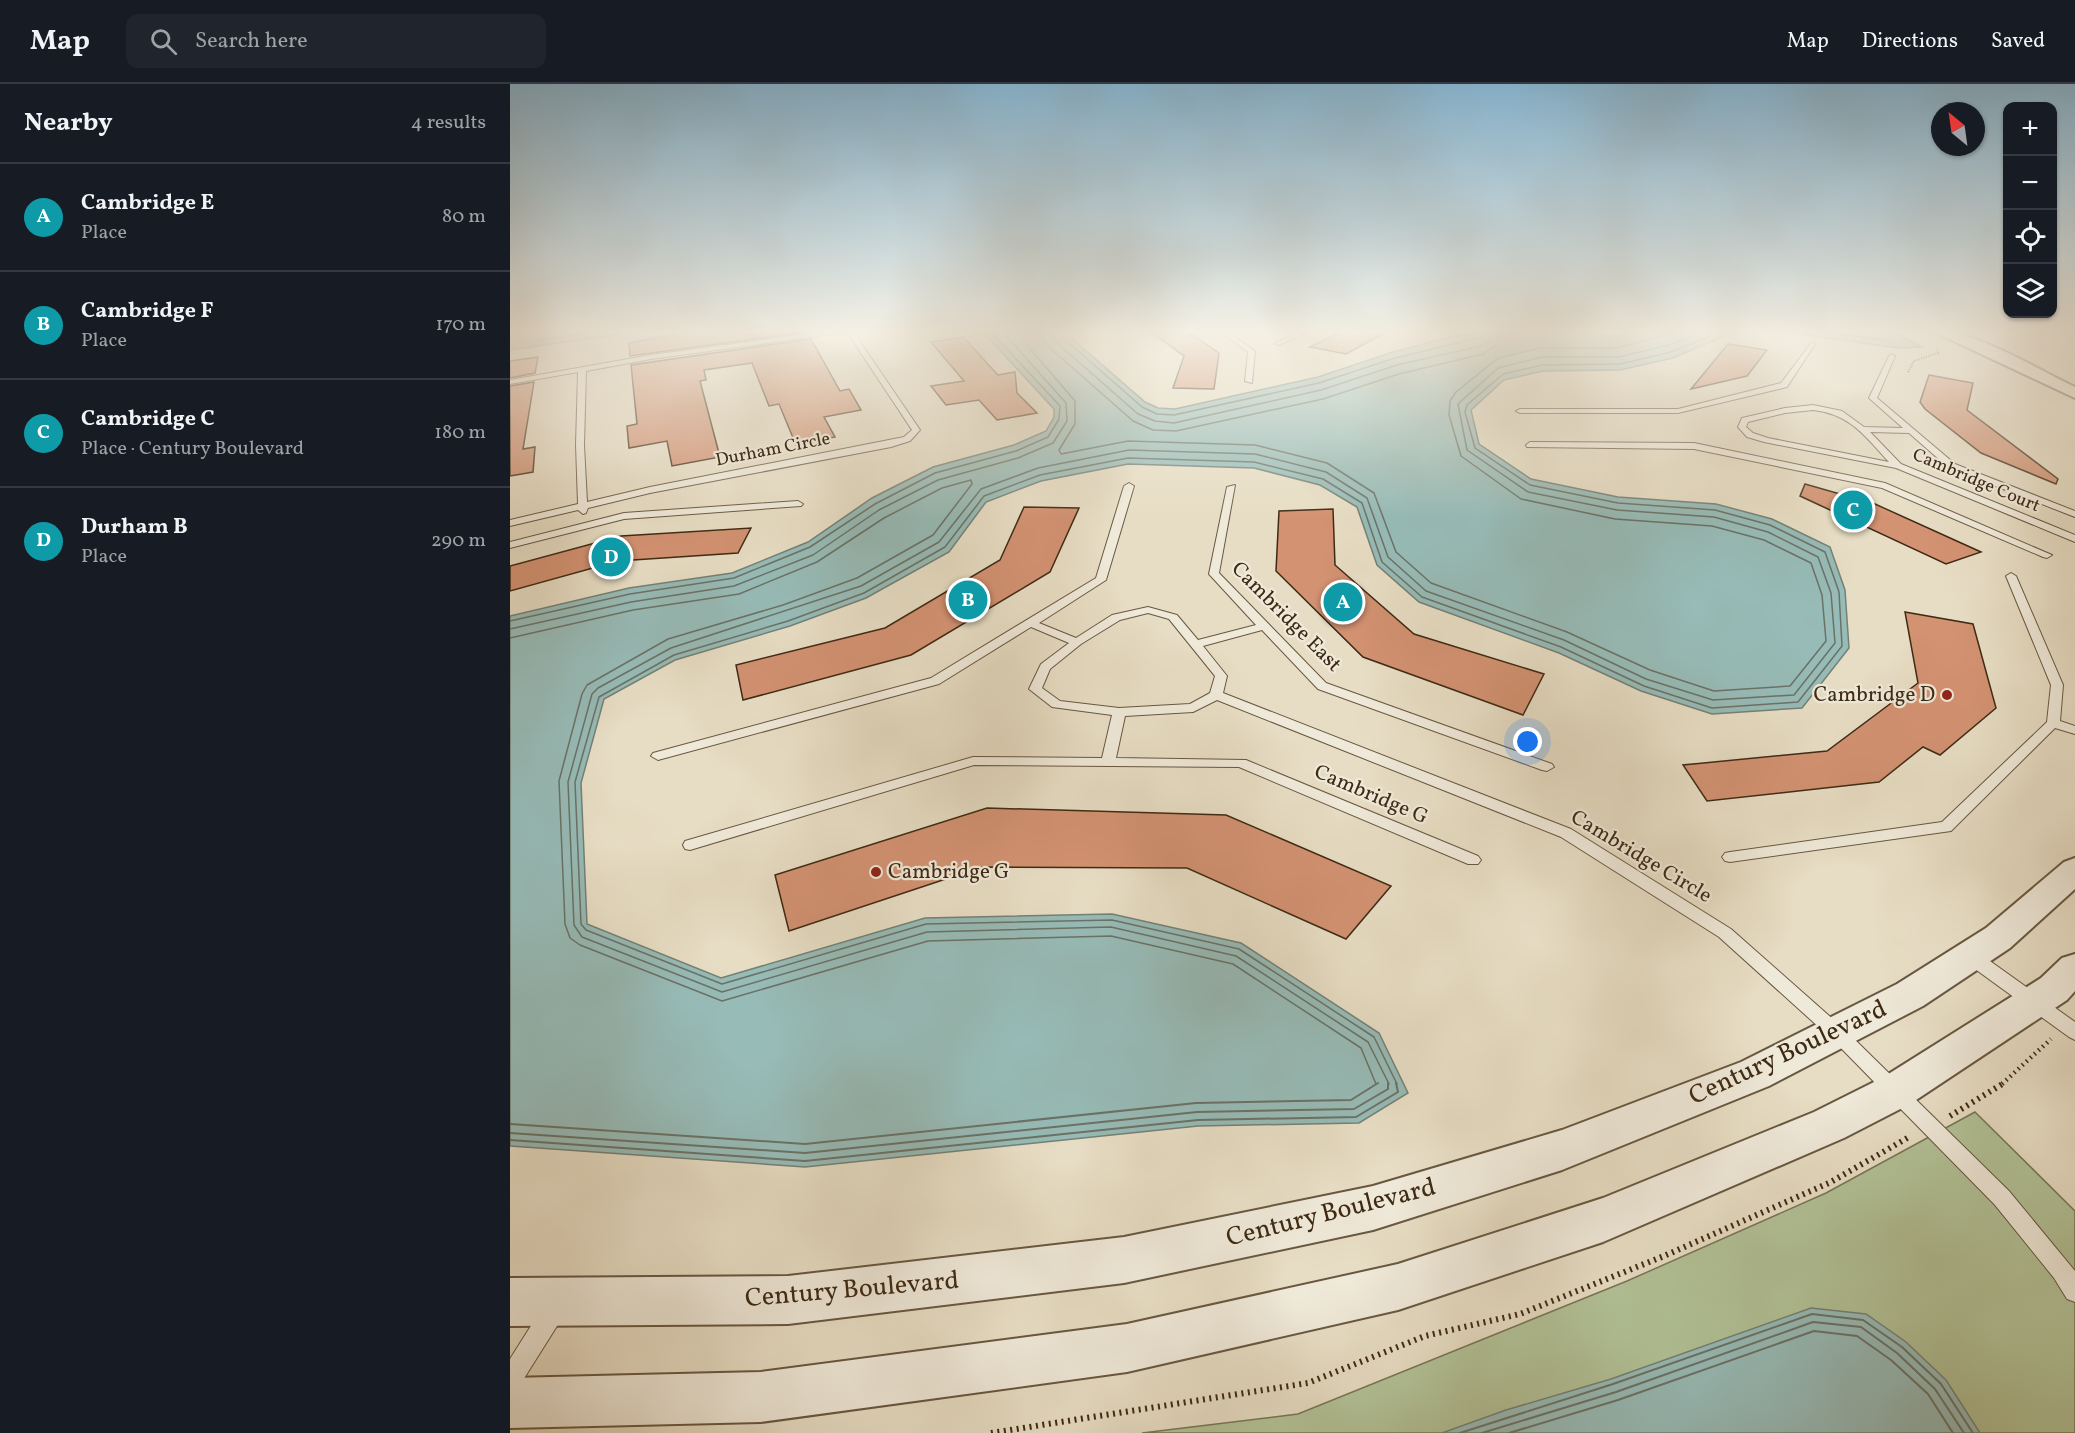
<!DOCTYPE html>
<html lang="en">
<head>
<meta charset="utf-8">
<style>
  body { margin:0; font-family:Vollkorn,serif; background:#20242c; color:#f1f3f6 }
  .controls { position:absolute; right:18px; top:18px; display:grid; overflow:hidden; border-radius:12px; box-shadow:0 2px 4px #0004 }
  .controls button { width:54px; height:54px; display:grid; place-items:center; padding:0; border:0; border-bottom:2px solid #363941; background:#171b24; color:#f1f3f6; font:30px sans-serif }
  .compass { position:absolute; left:1421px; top:18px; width:54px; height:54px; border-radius:50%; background:#171b24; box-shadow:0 2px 4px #0004; rotate:331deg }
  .you { position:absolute; left:1018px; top:658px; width:21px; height:21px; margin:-15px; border:4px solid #fff; border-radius:50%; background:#1a73e8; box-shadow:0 0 0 9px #1a73e833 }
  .badge { display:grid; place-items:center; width:39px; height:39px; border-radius:50%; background:#c59692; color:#fff; font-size:20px; font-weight:700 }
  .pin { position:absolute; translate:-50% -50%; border:3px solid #fff; box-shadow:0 2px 6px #0006 }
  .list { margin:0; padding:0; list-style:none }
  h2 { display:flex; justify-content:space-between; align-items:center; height:78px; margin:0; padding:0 24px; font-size:26px }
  h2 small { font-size:20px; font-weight:400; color:#9ea1a6 }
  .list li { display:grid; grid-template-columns:39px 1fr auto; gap:18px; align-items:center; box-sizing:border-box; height:108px; padding:0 24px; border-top:2px solid #363941 }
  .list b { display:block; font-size:22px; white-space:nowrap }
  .list p { margin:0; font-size:20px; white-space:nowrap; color:#9ea1a6 }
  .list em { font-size:20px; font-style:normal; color:#9ea1a6 }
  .icon { flex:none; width:33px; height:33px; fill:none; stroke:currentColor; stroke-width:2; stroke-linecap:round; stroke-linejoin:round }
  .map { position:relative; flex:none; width:1565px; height:1349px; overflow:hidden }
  header { display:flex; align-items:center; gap:36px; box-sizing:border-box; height:84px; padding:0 30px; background:#171b24; border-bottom:2px solid #363941 }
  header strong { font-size:28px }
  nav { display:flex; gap:33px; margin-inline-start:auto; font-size:21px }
  .search { width:420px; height:54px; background:#20242c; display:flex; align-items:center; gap:15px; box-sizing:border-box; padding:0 21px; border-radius:12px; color:#9ea1a6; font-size:22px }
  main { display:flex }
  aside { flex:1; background:#171b24 }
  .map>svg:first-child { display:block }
  .green { fill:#b2c297; stroke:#787656; stroke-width:1.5 }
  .water { fill:#97bbb7; stroke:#738176; stroke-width:1.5 }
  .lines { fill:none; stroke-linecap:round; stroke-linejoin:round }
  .shore-far1 { stroke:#6a7266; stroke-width:1.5 }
  .shore { stroke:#6a7266; stroke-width:2 }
  .building { fill:#d39272; stroke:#3e2a14; stroke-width:1.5 }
  .service-casing { stroke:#685740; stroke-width:2 }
  .minor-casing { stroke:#685740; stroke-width:4 }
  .path-far2 { stroke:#3e2a14; stroke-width:2; stroke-dasharray:1 1.5; stroke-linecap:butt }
  .path-far1 { stroke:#3e2a14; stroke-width:4.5; stroke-dasharray:1.5 4; stroke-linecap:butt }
  .path { stroke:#3e2a14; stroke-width:6; stroke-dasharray:2 4.5; stroke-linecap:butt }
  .service { fill:#efe9d9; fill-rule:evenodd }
  .minor { fill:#efe9d9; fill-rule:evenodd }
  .poi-dot { fill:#8f2418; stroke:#efe9d9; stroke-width:2 }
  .labels { text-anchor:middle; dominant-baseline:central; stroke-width:4.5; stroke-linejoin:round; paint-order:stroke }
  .far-street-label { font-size:18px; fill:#3e2a14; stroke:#efe9d9 }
  .street-label { font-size:21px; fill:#3e2a14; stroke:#efe9d9 }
  .poi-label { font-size:21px; fill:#3e2a14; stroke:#efe9d9; text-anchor:end }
  .near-street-label { font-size:26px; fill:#3e2a14; stroke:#efe9d9 }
</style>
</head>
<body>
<header>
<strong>Map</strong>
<div class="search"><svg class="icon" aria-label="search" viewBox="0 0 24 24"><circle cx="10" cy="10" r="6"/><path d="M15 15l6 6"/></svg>Search here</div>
<nav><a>Map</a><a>Directions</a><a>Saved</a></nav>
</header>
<main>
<aside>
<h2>Nearby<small>4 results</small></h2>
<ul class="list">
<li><span class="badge" style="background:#0f9aa8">A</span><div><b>Cambridge E</b><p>Place</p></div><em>80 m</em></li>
<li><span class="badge" style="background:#0f9aa8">B</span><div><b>Cambridge F</b><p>Place</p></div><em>170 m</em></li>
<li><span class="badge" style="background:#0f9aa8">C</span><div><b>Cambridge C</b><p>Place · Century Boulevard</p></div><em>180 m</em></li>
<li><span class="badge" style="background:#0f9aa8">D</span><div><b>Durham B</b><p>Place</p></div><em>290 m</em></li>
</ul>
</aside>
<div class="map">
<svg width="1565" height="1349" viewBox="0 0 1565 1349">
  <rect width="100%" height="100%" fill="#e7ddc4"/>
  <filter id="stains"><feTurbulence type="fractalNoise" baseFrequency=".00333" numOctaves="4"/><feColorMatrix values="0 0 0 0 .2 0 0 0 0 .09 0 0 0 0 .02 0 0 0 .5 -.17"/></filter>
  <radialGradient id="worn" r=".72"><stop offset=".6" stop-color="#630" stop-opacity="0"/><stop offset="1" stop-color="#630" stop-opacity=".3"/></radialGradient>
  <path class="green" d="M1465,1028L1565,1127V1349H632L788,1330L1117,1197L1316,1109Z"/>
  <g class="water">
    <path d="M42,246H140L0,266V251Z"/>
    <path d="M471,246H552L635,318L648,324L665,325L808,293L883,268L951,250L994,246H1244L1219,250L1163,274L1110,286L1033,287L994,296L961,326L969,360L1021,395L1108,413L1206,420L1262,435L1320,463L1335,506L1339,564L1292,624L1202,630L1131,607L1049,569L909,518L867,481L847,423L810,401L744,384L618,380L531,397L476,418L439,468L356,514L280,542L165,576L94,615L71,699L77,840L211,894L415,834L602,830L731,859L869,949L898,1009L849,1039L688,1042L295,1083L0,1062V532L119,504L222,489L298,458L362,414L423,383L504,361L536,347L544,333V325Z"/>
    <path d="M1261,246H1379L1412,263L1388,264Z"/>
    <path d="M1301,1224L1356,1230L1396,1258L1436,1296L1470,1349H932L996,1326L1101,1295Z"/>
  </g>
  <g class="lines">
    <g class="shore-far1">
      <path d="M27,246L25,253L28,256L99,246"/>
      <path d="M504,246L565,317V340L549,366L551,370L618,357L745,361L817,379L864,409L886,468L921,499L1057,548L1140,586L1204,607L1280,602L1316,557L1312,511L1301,479L1254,456L1202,442L1105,435L1011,415L951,372L939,331L940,317L946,308L988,274L1031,264H1107L1174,246"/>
      <path d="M532,246L534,257L540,264L623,337L643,346L666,347L813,315L889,290L973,270L986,261L991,246"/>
      <path d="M541,246L546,258L628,330L645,337L664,339L811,306L887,281L971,262L979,256L982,246"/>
      <path d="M549,246L551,252L632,323L647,330L664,331L809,299L885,274L969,254L974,246"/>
      <path d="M1302,246L1380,257L1383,254L1381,246"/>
      <path d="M0,537L120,510L224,494L300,463L365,420L425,389L506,367L538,353L549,335L550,322L479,246"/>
      <path d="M0,545L121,518L224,502L303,471L369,426L428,396L508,374L543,359L557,337L556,319L491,246"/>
      <path d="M0,554L123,526L229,510L307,478L374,434L432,404L461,396L462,400L423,451L347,494L273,521L158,555L77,601L72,610L49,697L55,840L60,854L70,861L212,917L418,857L601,852L723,880L851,964L866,1000"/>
      <path d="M879,1000L858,958L726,872L601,843L417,848L212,908L72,853L64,841L58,698L82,610L88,604L161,564L351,502L429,458L471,405L528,384L619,366L745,370L816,388L857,414L878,473L916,507L1054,556L1136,595L1203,616L1284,611L1325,559L1321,509L1308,473L1258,448L1204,433L1107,426L1018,408L957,366L948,320L988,284L1032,273H1109L1159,261L1197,246"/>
      <path d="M887,1000L864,953L729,865L602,836L416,840L212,900L76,846L71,840L65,698L89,613L164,571L278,537L354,509L435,463L474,412L530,391L618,374L744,378L813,395L852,419L872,478L912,513L1051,563L1134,602L1202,624L1288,618L1332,562L1329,508L1315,468L1260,441L1205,426L1108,419L1020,401L965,364L955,328L957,321L993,290L1032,281L1110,280L1161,268L1214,246"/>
    </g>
    <g class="shore">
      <path d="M0,1040L295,1060L686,1019L841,1016L868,999"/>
      <path d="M0,1049L295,1069L687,1028L844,1025L878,1005V999"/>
      <path d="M0,1056L295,1077L688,1036L846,1033L888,1008L886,999"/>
      <path d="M950,1349L1103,1300L1302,1230L1353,1236L1392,1263L1431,1300L1463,1349"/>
      <path d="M972,1349L1106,1308L1303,1238L1351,1243L1387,1269L1425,1305L1454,1349"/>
      <path d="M999,1349L1108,1316L1304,1247L1347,1252L1381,1276L1418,1310L1443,1349"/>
    </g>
  </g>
  <g class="building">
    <path d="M187,246H295L297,248L120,272L119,259Z"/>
    <path d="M638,246H675L709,269L704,305L663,304L674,272Z"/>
    <path d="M835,246H880L836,270L800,263Z"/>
    <path d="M453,253L488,291L505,288L507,309L527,329L487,336L469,316L436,321L421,302L454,297L421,258Z"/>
    <path d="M301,255L330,307L339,305L351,326L314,333L325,353L286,361L269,320L259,322L242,279L194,286L196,296L190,297L210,373L162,382L157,357L119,364L117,342L127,340L121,281Z"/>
    <path d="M1218,260L1257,266L1237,292L1181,305Z"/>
    <path d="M28,273L25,289L0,294V277Z"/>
    <path d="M1419,291L1463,299L1457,326L1548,395L1546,400L1471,369L1415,325L1410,318Z"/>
    <path d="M24,298L13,365L25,363L23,388L0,392V302Z"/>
    <path d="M1295,400L1365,420L1471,468L1436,480L1290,412Z"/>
    <path d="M514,423L569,424L540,488L401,571L233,616L226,581L375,544L490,476Z"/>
    <path d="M823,425L825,481L904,550L1034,590L1013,631L853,573L766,487L769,427Z"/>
    <path d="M241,444L228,469L108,477L0,507V482L111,452Z"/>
    <path d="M1395,528L1463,540L1486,624L1430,671L1413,663L1369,698L1197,717L1173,681L1317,667L1408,599Z"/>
    <path d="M477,724L716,731L881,802L836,855L677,784L472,783L279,847L265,791Z"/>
  </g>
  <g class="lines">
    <g class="service-casing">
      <g id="service">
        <path d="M326,246H342L410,346L400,357L381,363L140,409L78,424L76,429L73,430L68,426L0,442V436L68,420L66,361L68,288L0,300V296L141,271ZM337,248L402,346L394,353L140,403L77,418L74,361L76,287L141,275Z"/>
        <path d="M708,246H715L745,267L742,299L735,297L738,268Z"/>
        <path d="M793,246H800L769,261L764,260Z"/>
        <path d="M1550,246L1565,247V251L1551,247Z"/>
        <path d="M1302,258L1305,260L1277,303L1168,329H1010L1006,327L1010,325H1168L1271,299Z"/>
        <path d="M1382,270L1385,272L1367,314L1445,380L1565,427V433L1439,384L1399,349L1360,348L1391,380L1565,451V458L1386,384L1254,358L1237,353L1228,343L1232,334L1275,324L1303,321L1332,327L1354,343L1393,344L1359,314L1379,272ZM1303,326C1340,330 1355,352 1379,378L1258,354L1243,349L1236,343L1238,338L1275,329Z"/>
        <path d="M1020,358L1184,359L1375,399L1542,471L1537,474L1533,473L1372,404L1184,365L1017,363L1016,361Z"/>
        <path d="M619,399L624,402L596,496L529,539L566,554L602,531L638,523L667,531L688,556L746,541L699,490L717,403L725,401L709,489L816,599L1042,680L1044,683L1037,687L1032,686L808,605L752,546L693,562L717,592L713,609L1061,745L1221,845L1334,945L1499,1107L1565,1187V1218L1557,1215L1544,1194L1485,1121L1322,955L1209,853L1051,753L707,616L683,628L615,632L606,674L736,676L968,772L971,776L968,780H958L729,683L464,681L180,766L175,765L173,761L175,757L463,673L592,674L602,631L542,623L519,605L531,580L559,559L521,543L429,600L148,676L141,672L143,669L421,594L586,494L614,402ZM638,529L659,535L705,592L700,609L680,620L609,624L550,617L532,604L540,585L571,560L610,536Z"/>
        <path d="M288,417L293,420L291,422L114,435L0,464V458L114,429Z"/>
        <path d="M1501,489L1506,492L1553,601L1550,637L1565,642V650L1545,644L1441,747L1220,778L1215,777L1212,773L1215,769L1220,768L1432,738L1537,638L1541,601L1496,492Z"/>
        <path d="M1460,865L1466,867L1565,938V956L1559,953L1454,877L1452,872L1454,867Z"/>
        <path d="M44,1215L52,1218L55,1226L52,1234L8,1304L0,1308V1275L36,1218Z"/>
      </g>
    </g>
    <g class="minor-casing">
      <g id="minor">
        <path d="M1420,246C1457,242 1529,286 1565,303V314Z"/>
        <path d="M1565,774V805L1500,864L1413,922L1259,1002L1052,1086L863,1146L614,1199L278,1240L0,1242V1194L278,1192L614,1153L863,1102L1052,1046L1231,978L1387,900L1476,844L1554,778Z"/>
        <path d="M1565,870V907L1557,916L1400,1020L1334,1054L1093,1158L888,1226L617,1288L251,1338L0,1344V1294L251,1288L617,1240L888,1180L1093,1114L1304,1028L1372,994L1531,894L1552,874Z"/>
      </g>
    </g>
    <path class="path-far2" d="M1398,288L1404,277L1428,269L1427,266"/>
    <path class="path-far1" d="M1492,1000L1541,955"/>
    <g class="path">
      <path d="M1440,1032L1494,999"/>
      <path d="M481,1349L798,1299L915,1252L1010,1230L1154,1172L1321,1098L1399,1053"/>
    </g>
    <use href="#service" class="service"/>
    <use href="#minor" class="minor"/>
  </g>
  <linearGradient id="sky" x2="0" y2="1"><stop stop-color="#87b7d4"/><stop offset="0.57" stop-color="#f4f0e4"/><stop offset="1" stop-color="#f4f0e4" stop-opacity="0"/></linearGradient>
  <rect width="1565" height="434" fill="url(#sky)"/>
  <g class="poi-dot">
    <circle cx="1437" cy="611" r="6"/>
    <circle cx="366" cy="788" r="6"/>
  </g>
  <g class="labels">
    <g class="far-street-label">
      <text transform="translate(263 366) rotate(-11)">Durham Circle</text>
      <text transform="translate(1466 397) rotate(23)">Cambridge Court</text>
    </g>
    <g class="street-label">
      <text transform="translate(776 533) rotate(45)">Cambridge East</text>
      <text transform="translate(861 711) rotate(23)">Cambridge G</text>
      <text transform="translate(1131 773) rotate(31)">Cambridge Circle</text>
    </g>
    <g class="poi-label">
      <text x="1425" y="611">Cambridge D</text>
      <text x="378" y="788" text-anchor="start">Cambridge G</text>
    </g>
    <g class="near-street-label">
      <text transform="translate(1278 969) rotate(-25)">Century Boulevard</text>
      <text transform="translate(821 1129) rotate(-14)">Century Boulevard</text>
      <text transform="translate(342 1206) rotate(-5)">Century Boulevard</text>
    </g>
  </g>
  <rect width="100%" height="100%" filter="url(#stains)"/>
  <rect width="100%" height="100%" fill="url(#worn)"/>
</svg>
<div class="controls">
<button>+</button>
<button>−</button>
<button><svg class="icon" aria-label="locate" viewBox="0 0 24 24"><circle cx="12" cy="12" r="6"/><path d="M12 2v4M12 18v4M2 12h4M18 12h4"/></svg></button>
<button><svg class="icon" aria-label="layers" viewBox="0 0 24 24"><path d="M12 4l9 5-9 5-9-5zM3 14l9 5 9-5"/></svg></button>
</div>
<svg class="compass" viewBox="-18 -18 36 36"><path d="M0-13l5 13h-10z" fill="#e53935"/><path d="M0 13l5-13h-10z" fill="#9ea1a6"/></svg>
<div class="you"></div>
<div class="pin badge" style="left:833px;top:518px;background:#0f9aa8">A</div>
<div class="pin badge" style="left:458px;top:516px;background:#0f9aa8">B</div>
<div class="pin badge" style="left:1343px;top:426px;background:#0f9aa8">C</div>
<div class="pin badge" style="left:101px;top:473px;background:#0f9aa8">D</div>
</div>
</main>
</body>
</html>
